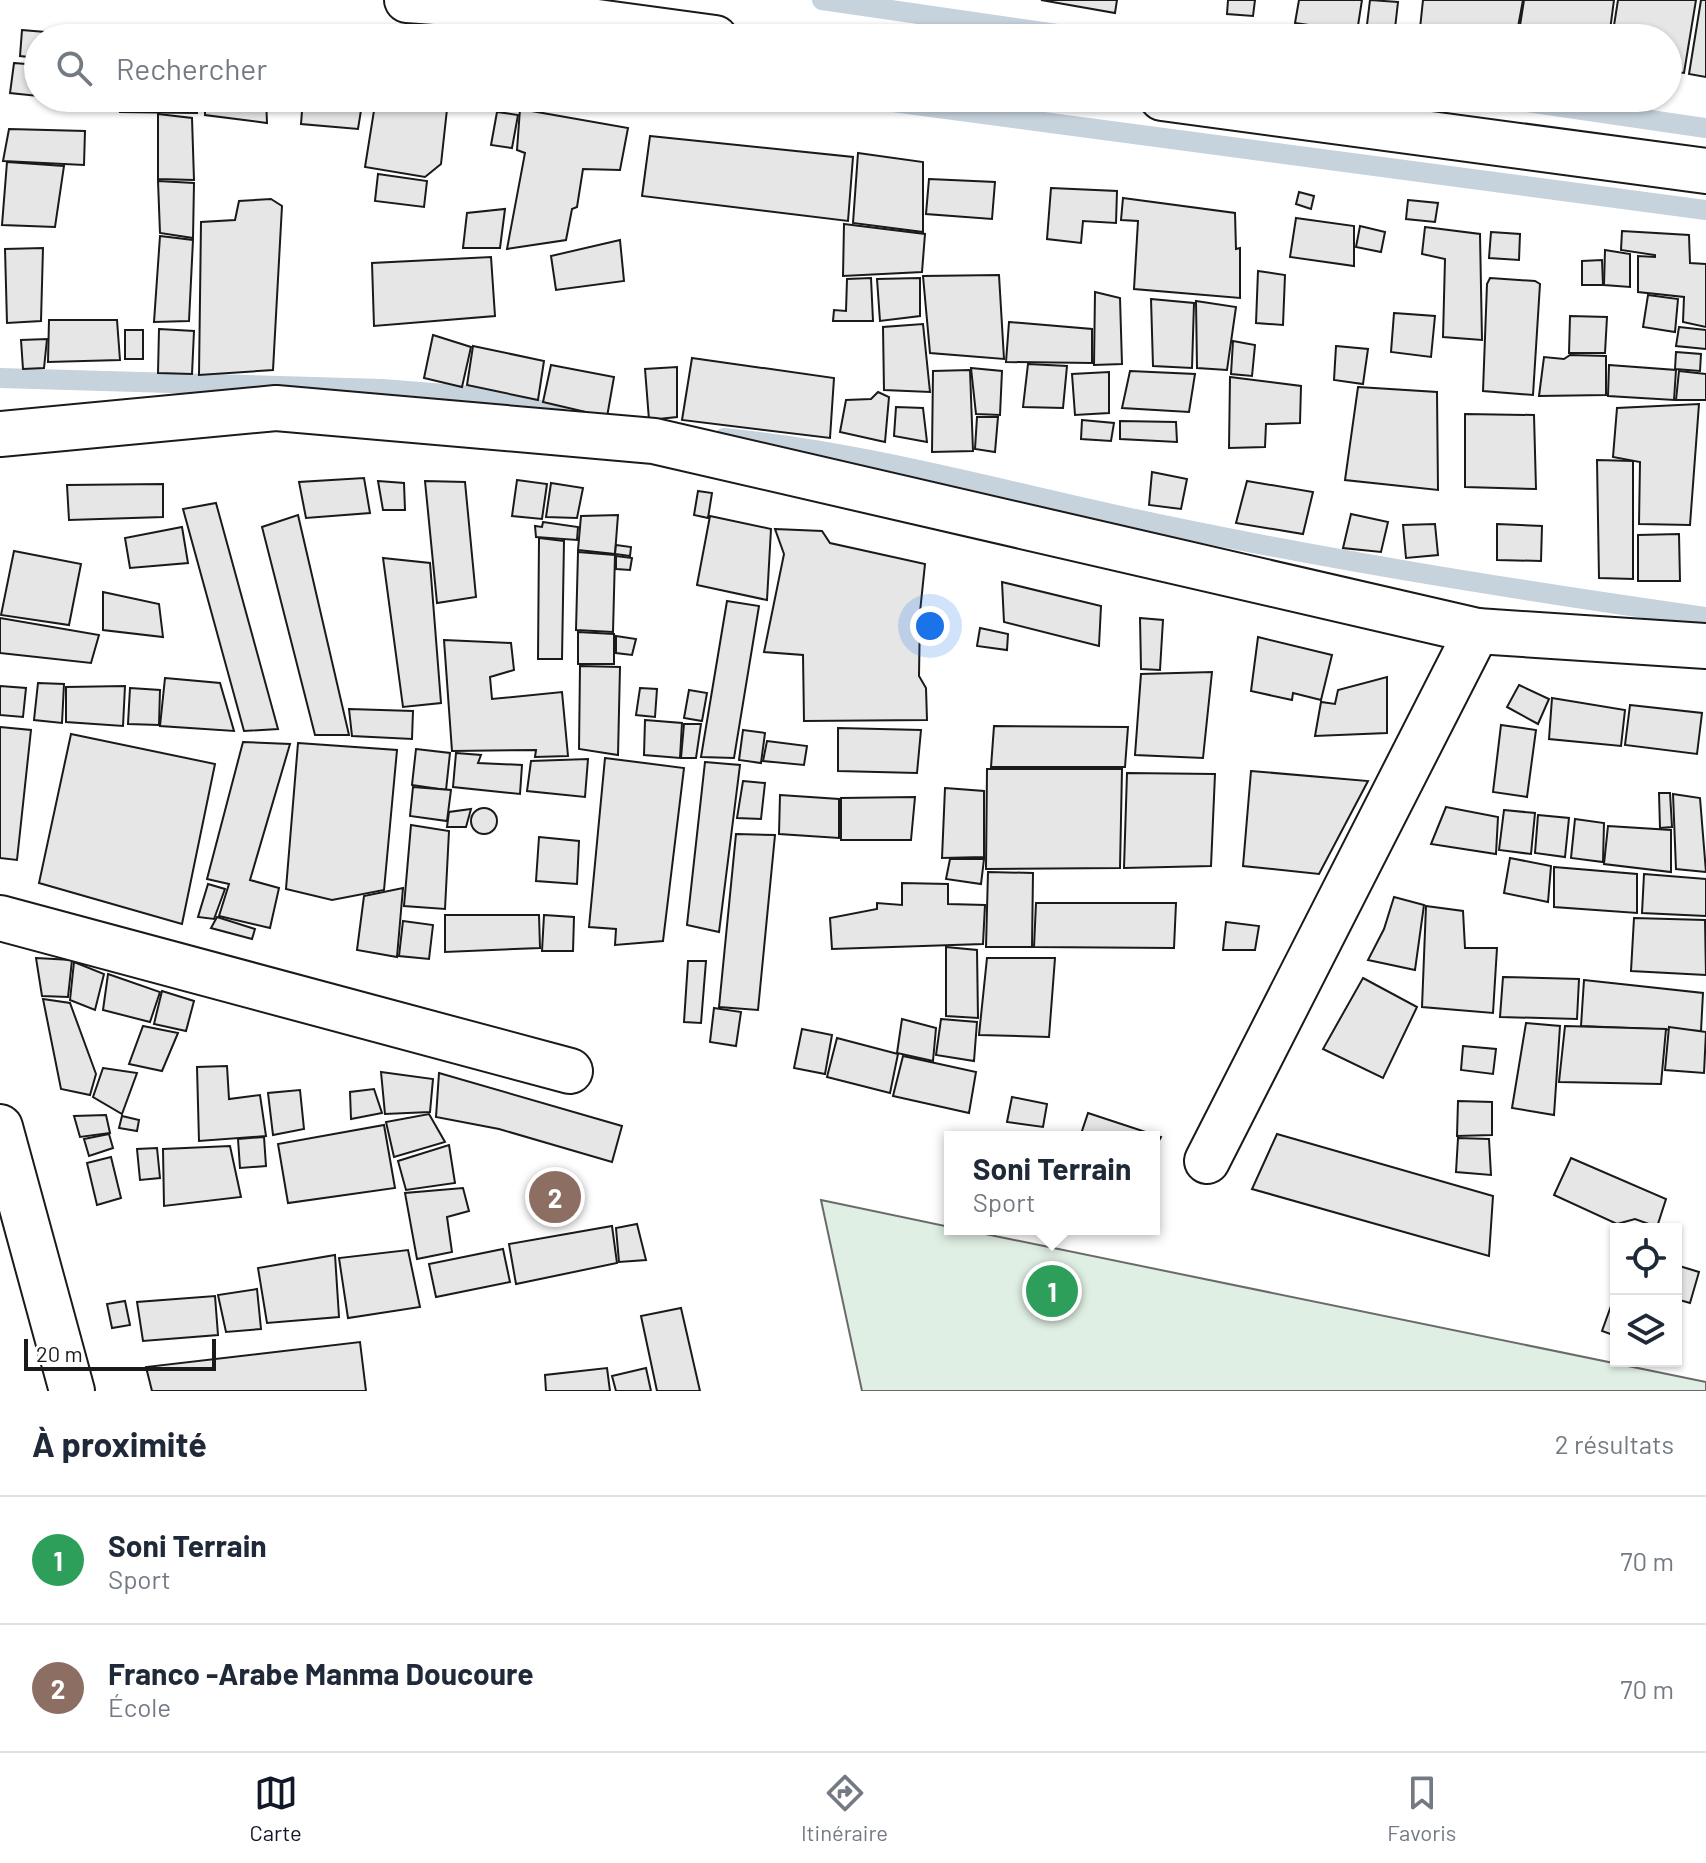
<!DOCTYPE html>
<html lang="fr">
<head>
<meta charset="utf-8">
<style>
  body { margin:0; font-family:Barlow,sans-serif; background:#f2f2f3; color:#1f2937 }
  .controls { position:absolute; right:24px; bottom:24px; display:grid; overflow:hidden; border-radius:0px; box-shadow:0 2px 6px #0004 }
  .controls button { width:72px; height:72px; display:grid; place-items:center; padding:0; border:0; border-bottom:2px solid #e0e1e3; background:#fff; color:#1f2937; font:40px sans-serif }
  .scale { position:absolute; left:24px; bottom:20px; width:192px; box-sizing:border-box; padding-left:8px; border:4px solid #1a1a1a; border-top:0; font-size:22px; line-height:28px; white-space:nowrap; color:#1a1a1a; -webkit-text-stroke:6px #fff; paint-order:stroke }
  .you { position:absolute; left:930px; top:626px; width:28px; height:28px; margin:-20px; border:6px solid #fff; border-radius:50%; background:#1a73e8; box-shadow:0 0 0 12px #1a73e833 }
  .badge { display:grid; place-items:center; width:52px; height:52px; border-radius:50%; background:#111827; color:#fff; font-size:26px; font-weight:700 }
  .pin { position:absolute; translate:-50% -50%; border:4px solid #fff; box-shadow:0 2px 8px #0006 }
  .popup { position:absolute; left:944px; top:1131px; width:216px; height:104px; box-sizing:border-box; display:grid; place-content:center; border-radius:0px; background:#fff; filter:drop-shadow(0 2px 6px #0005); font-size:26px; white-space:nowrap; color:#747a83 }
  .popup b { font-size:30px; color:#1f2937 }
  .popup::after { content:''; position:absolute; left:50%; top:100%; margin-left:-16px; border:16px solid transparent; border-top-color:#fff }
  .list { margin:0; padding:0; list-style:none }
  h2 { display:flex; justify-content:space-between; align-items:center; height:104px; margin:0; padding:0 32px; font-size:34px }
  h2 small { font-size:26px; font-weight:400; color:#747a83 }
  .list li { display:grid; grid-template-columns:52px 1fr auto; gap:24px; align-items:center; box-sizing:border-box; height:128px; padding:0 32px; border-top:2px solid #e0e1e3 }
  .list b { display:block; font-size:30px; white-space:nowrap }
  .list p { margin:0; font-size:26px; white-space:nowrap; color:#747a83 }
  .list em { font-size:26px; font-style:normal; color:#747a83 }
  .icon { flex:none; width:44px; height:44px; fill:none; stroke:currentColor; stroke-width:2; stroke-linecap:round; stroke-linejoin:round }
  .map { position:relative; flex:none; width:1706px; height:1391px; overflow:hidden }
  .search { position:absolute; background:#fff; box-shadow:0 2px 6px #0004; left:24px; right:24px; top:24px; height:88px; display:flex; align-items:center; gap:20px; box-sizing:border-box; padding:0 28px; border-radius:44px; color:#747a83; font-size:30px }
  .sheet { height:360px; background:#fff }
  nav { display:flex; justify-content:space-around; align-items:center; box-sizing:border-box; height:112px; border-top:2px solid #e0e1e3; background:#fff; font-size:22px; color:#747a83 }
  nav a { display:grid; justify-items:center; gap:4px }
  nav .on { color:#111827 }
  .map>svg:first-child { display:block }
  .green { fill:#e0efe3; stroke:#6a6a6a; stroke-width:2 }
  .lines { fill:none; stroke-linecap:round; stroke-linejoin:round }
  .stream { stroke:#c6d2dc; stroke-width:20 }
  .building { fill:#e6e6e6; stroke:#1a1a1a; stroke-width:2 }
  .minor-casing { stroke:#1a1a1a; stroke-width:48 }
  .minor { stroke:#fff; stroke-width:44 }
</style>
</head>
<body>
<div class="map">
<svg width="1706" height="1391" viewBox="0 0 1706 1391">
  <rect width="100%" height="100%" fill="#fff"/>
  <path class="green" d="M821,1200L950,1227V1229H961L1706,1382V1391H862Z"/>
  <g class="lines">
    <g class="stream">
      <path d="M822,0L1085,38"/>
      <path d="M863,98L1706,210"/>
      <path d="M1499,98L1706,128"/>
      <path d="M0,378L382,389L483,397L558,414"/>
      <path d="M724,438C859,451 989,487 1121,516C1315,558 1510,589 1706,617"/>
    </g>
  </g>
  <g class="building">
    <path d="M1041,0H1117L1115,13Z"/>
    <path d="M1228,0H1255L1253,16L1227,14Z"/>
    <path d="M1299,0H1362L1357,32L1295,23Z"/>
    <path d="M1370,0L1398,2L1394,37L1366,33Z"/>
    <path d="M1423,0H1523L1516,38H1419Z"/>
    <path d="M1524,0H1614L1609,38H1518Z"/>
    <path d="M1618,0H1696L1684,73L1668,71V38H1612Z"/>
    <path d="M1701,0H1706V77L1689,74Z"/>
    <path d="M22,30L80,35V38H38V58L20,56Z"/>
    <path d="M14,63L38,65V96L10,93Z"/>
    <path d="M59,98H119V105Z"/>
    <path d="M122,98H198L197,113L120,112Z"/>
    <path d="M205,98H266L267,123L205,115Z"/>
    <path d="M303,98H363L358,129L301,124Z"/>
    <path d="M376,98L448,100L441,164L425,177L365,167Z"/>
    <path d="M520,109L628,128L620,170L583,169L577,207L572,209L566,240L507,249L525,153L517,150Z"/>
    <path d="M497,112L518,115L512,148L491,145Z"/>
    <path d="M158,114L192,118L194,180L158,179Z"/>
    <path d="M9,129L85,131L84,165L3,161Z"/>
    <path d="M650,136L853,157L848,221L642,196Z"/>
    <path d="M858,153L923,162V232L853,223Z"/>
    <path d="M7,162L64,166L55,227L2,225Z"/>
    <path d="M378,174L427,181L424,207L375,201Z"/>
    <path d="M929,179L995,182L992,219L926,214Z"/>
    <path d="M158,181L194,183L193,238L160,233Z"/>
    <path d="M1051,188L1117,191L1116,223L1083,221L1081,243L1047,239Z"/>
    <path d="M1299,192L1314,196L1311,209L1296,204Z"/>
    <path d="M1123,198L1235,213L1236,249L1240,248V298L1134,289L1138,221L1121,220Z"/>
    <path d="M271,199L282,206L273,370L199,375L201,222L235,220L239,201Z"/>
    <path d="M1408,200L1438,203L1435,222L1406,219Z"/>
    <path d="M505,209L500,248H463L467,213Z"/>
    <path d="M1296,218L1354,226V266L1290,257Z"/>
    <path d="M844,224L925,234L922,272L843,276Z"/>
    <path d="M1360,226L1385,232L1381,252L1356,247Z"/>
    <path d="M1425,227L1480,234L1482,340L1443,337L1445,259L1422,254Z"/>
    <path d="M1622,231L1689,235L1690,263L1706,264V327L1683,322L1684,297L1638,292V256L1655,257V255L1621,250Z"/>
    <path d="M1491,232L1520,234L1519,260L1489,258Z"/>
    <path d="M160,236L193,240L189,321L154,322Z"/>
    <path d="M620,240L624,281L556,290L551,256Z"/>
    <path d="M43,248L41,321L7,323L5,249Z"/>
    <path d="M1605,250L1630,254V287L1604,285Z"/>
    <path d="M491,257L495,316L374,326L372,263Z"/>
    <path d="M1602,260L1603,285H1582V261Z"/>
    <path d="M1258,271L1285,275L1283,325L1256,323Z"/>
    <path d="M999,275L1004,359L930,353L923,276Z"/>
    <path d="M871,278L873,321H833L834,310L846,311L847,279Z"/>
    <path d="M920,278V316L880,321L877,279Z"/>
    <path d="M1490,278L1535,281L1540,284L1533,395L1483,391L1487,284Z"/>
    <path d="M1095,292L1120,298L1122,364L1094,365Z"/>
    <path d="M1648,295L1678,299L1675,332L1643,327Z"/>
    <path d="M1151,299L1194,303L1192,368L1153,366Z"/>
    <path d="M1196,301L1236,307L1227,370L1197,368Z"/>
    <path d="M1394,313L1435,316L1431,357L1391,352Z"/>
    <path d="M1570,316L1607,317L1605,353H1569Z"/>
    <path d="M49,320H117L120,360L48,362Z"/>
    <path d="M1009,322L1092,329V363L1006,362Z"/>
    <path d="M923,324L930,392L884,390L883,327Z"/>
    <path d="M1679,327L1706,330V349L1676,346Z"/>
    <path d="M159,329L194,331L192,374L158,373Z"/>
    <rect x="125" y="330" width="18" height="29"/>
    <path d="M433,335L471,347L462,387L424,378Z"/>
    <path d="M47,339L44,368L23,369L21,340Z"/>
    <path d="M1233,341L1255,345L1252,376L1231,374Z"/>
    <path d="M473,346L544,361L538,400L467,385Z"/>
    <path d="M1336,346L1368,349L1363,384L1334,380Z"/>
    <path d="M1676,352L1701,354L1700,371L1675,369Z"/>
    <path d="M1570,355L1606,356V395L1539,396L1544,357L1564,359Z"/>
    <path d="M692,358L834,378L830,438L682,420Z"/>
    <path d="M1028,364L1067,366L1063,408L1023,407Z"/>
    <path d="M551,365L614,377L607,417L543,402Z"/>
    <path d="M1609,365L1676,370L1674,400L1608,396Z"/>
    <path d="M677,367V417L649,420L645,369Z"/>
    <path d="M971,368L1002,371L1000,415L976,414Z"/>
    <path d="M970,370L973,451L932,452L933,371Z"/>
    <path d="M1130,371L1195,374L1189,412L1122,408Z"/>
    <path d="M1679,371L1706,374V400H1676Z"/>
    <path d="M1109,372V413L1075,415L1072,374Z"/>
    <path d="M1230,377L1301,386L1300,423L1266,424L1265,447L1229,448Z"/>
    <path d="M1358,387L1437,392L1438,490L1345,480Z"/>
    <path d="M878,392L889,397L885,442L840,432L846,400L871,399Z"/>
    <path d="M1699,404L1690,525L1639,524L1640,462L1613,457L1617,408Z"/>
    <path d="M896,407L923,408L927,442L894,436Z"/>
    <path d="M1465,414L1534,415L1536,489L1465,487Z"/>
    <path d="M977,417H998L995,452L975,449Z"/>
    <path d="M1082,420L1114,423L1111,441L1081,439Z"/>
    <path d="M1120,421L1176,422L1177,442L1120,439Z"/>
    <path d="M1597,460L1633,461V579L1599,578Z"/>
    <path d="M1152,472L1187,479L1181,509L1149,505Z"/>
    <path d="M364,478L370,513L306,518L299,482Z"/>
    <path d="M517,480L547,484L542,519L512,516Z"/>
    <path d="M378,481L404,483L405,510H383Z"/>
    <path d="M425,481L465,482L476,597L437,603Z"/>
    <path d="M1247,481L1313,492L1303,534L1236,523Z"/>
    <path d="M551,483L583,488L577,518L546,517Z"/>
    <path d="M163,484V517L69,520L67,485Z"/>
    <path d="M698,491L712,493L708,518L694,515Z"/>
    <path d="M216,503L278,729L244,731L183,509Z"/>
    <path d="M1351,514L1388,522L1381,552L1343,548Z"/>
    <path d="M298,515L349,735H315L262,527Z"/>
    <path d="M618,515L615,554L578,550L581,516Z"/>
    <path d="M710,516L771,529L767,600L697,585Z"/>
    <path d="M543,522L578,527L577,540L536,537L535,526L542,527Z"/>
    <path d="M1435,524L1438,555L1406,558L1403,525Z"/>
    <path d="M1497,524L1542,526L1541,561L1497,560Z"/>
    <path d="M182,527L188,563L130,568L125,538Z"/>
    <path d="M775,529L822,531L830,543L925,564L920,612L919,676L926,688L927,720L804,721L803,655L764,652L784,554Z"/>
    <path d="M1679,534L1680,581H1638V535Z"/>
    <path d="M539,538L564,541L562,659H538Z"/>
    <path d="M616,545L631,547L630,556L615,554Z"/>
    <path d="M14,551L81,564L69,625L1,615Z"/>
    <path d="M578,552L615,555L613,632L576,630Z"/>
    <path d="M616,556L632,558L630,570L616,569Z"/>
    <path d="M383,558L430,563L441,703L403,707Z"/>
    <path d="M1002,582L1101,606L1099,646L1004,622Z"/>
    <path d="M103,592L159,604L163,637L103,630Z"/>
    <path d="M727,601L759,606L734,758L701,757Z"/>
    <path d="M0,618L99,635L91,663L0,653Z"/>
    <path d="M1140,618L1163,620L1160,670L1141,669Z"/>
    <path d="M980,628L1008,634L1007,650L977,646Z"/>
    <path d="M578,632L614,634V664H578Z"/>
    <path d="M616,636L636,639L632,655L616,653Z"/>
    <path d="M1258,637L1332,655L1321,700L1293,693L1292,700L1251,691Z"/>
    <path d="M444,640L511,643L514,670L490,677L492,699L562,692L568,756L535,757L536,750L452,751Z"/>
    <path d="M580,666L620,667L618,755L579,749Z"/>
    <path d="M1212,672L1203,758L1135,755L1141,674Z"/>
    <path d="M1387,677V733L1315,736L1321,702L1335,704L1338,690Z"/>
    <path d="M165,678L220,683L234,731L160,726Z"/>
    <path d="M38,683L64,684L62,723L34,720Z"/>
    <path d="M1519,685L1549,699L1538,724L1507,707Z"/>
    <path d="M0,686L26,688L23,717L0,715Z"/>
    <path d="M125,686L123,726L66,722V687Z"/>
    <path d="M130,688L160,690L159,725L128,724Z"/>
    <path d="M640,688L657,689L655,717L636,715Z"/>
    <path d="M689,690L707,693L702,721L684,718Z"/>
    <path d="M1552,698L1625,710L1621,746L1549,739Z"/>
    <path d="M1630,705L1702,713L1697,754L1625,745Z"/>
    <path d="M349,709L413,711L412,739L352,736Z"/>
    <path d="M645,720L682,723L680,758L644,755Z"/>
    <path d="M684,724H701L696,758H681Z"/>
    <path d="M1501,725L1536,730L1527,797L1493,792Z"/>
    <path d="M994,726L1128,727L1125,767H991Z"/>
    <path d="M0,727L31,730L17,860L0,858Z"/>
    <path d="M838,728L921,730L917,773L838,771Z"/>
    <path d="M743,730L765,733L761,763L739,760Z"/>
    <path d="M71,734L215,764L182,924L39,883Z"/>
    <path d="M767,741L807,746L804,765L763,761Z"/>
    <path d="M243,742L290,744L250,880L279,888L270,928L219,916L229,884L207,879Z"/>
    <path d="M298,743L397,750L384,890L332,900L286,889Z"/>
    <path d="M416,749L450,753L446,790L412,785Z"/>
    <path d="M456,753L481,755L478,763L522,765L520,794L453,787Z"/>
    <path d="M605,758L684,768L663,941L615,945L616,929L589,927Z"/>
    <path d="M588,759L585,797L527,791L531,761Z"/>
    <path d="M705,762L740,765L719,932L687,925Z"/>
    <path d="M987,769H1122L1120,868L986,869Z"/>
    <path d="M1251,771L1368,781L1319,874L1243,866Z"/>
    <path d="M1127,773L1215,774L1211,866L1124,868Z"/>
    <path d="M743,781L765,783L761,819L737,818Z"/>
    <path d="M413,787L451,790L447,821L410,816Z"/>
    <path d="M945,788L984,791V857L942,858Z"/>
    <path d="M1659,793H1670L1672,827L1660,828Z"/>
    <path d="M1673,794L1700,798L1706,872L1676,869Z"/>
    <path d="M780,795L839,799V838L779,834Z"/>
    <path d="M915,797L911,840H841V798Z"/>
    <path d="M1446,807L1498,817L1496,854L1431,844Z"/>
    <circle cx="484" cy="821" r="13"/>
    <path d="M471,809L466,827H447L449,812Z"/>
    <path d="M1504,810L1535,813L1531,854L1499,850Z"/>
    <path d="M1538,815L1569,818L1565,857L1535,853Z"/>
    <path d="M1575,819L1604,823L1603,862L1571,858Z"/>
    <path d="M411,825L449,831L445,909L404,906Z"/>
    <path d="M1608,826L1671,830V872L1604,864Z"/>
    <path d="M736,834L775,835L758,1010L719,1007Z"/>
    <path d="M539,837L579,841L577,884L536,881Z"/>
    <path d="M1510,858L1551,866L1548,902L1504,893Z"/>
    <path d="M950,859H984L981,884L946,879Z"/>
    <path d="M1554,867L1637,874V913L1554,907Z"/>
    <path d="M988,872L1033,873L1032,947H986Z"/>
    <path d="M1644,874L1706,879V916L1642,913Z"/>
    <path d="M902,883L948,884V904L985,905L983,944L832,949L830,918L877,909V903L902,905Z"/>
    <path d="M208,884L225,889L214,919L198,917Z"/>
    <path d="M403,888L397,957L357,950L364,896Z"/>
    <path d="M1394,897L1424,905L1415,970L1368,960L1384,929Z"/>
    <path d="M1036,903H1176L1174,948L1034,947Z"/>
    <path d="M1426,906L1463,911L1465,948H1497L1493,1013L1422,1007Z"/>
    <path d="M445,915H539L540,948L445,952Z"/>
    <path d="M544,915L574,917L573,951H542Z"/>
    <path d="M217,917L255,929L252,939L211,928Z"/>
    <path d="M1634,918L1705,920L1706,975L1631,971Z"/>
    <path d="M403,921L433,925L429,959L399,956Z"/>
    <path d="M1226,922L1259,926L1255,950H1223Z"/>
    <path d="M946,947L977,950L978,1018L946,1016Z"/>
    <path d="M36,958L72,960L68,997L42,996Z"/>
    <path d="M987,958H1055L1049,1037L979,1035Z"/>
    <path d="M688,961H706L701,1023L684,1022Z"/>
    <path d="M74,962L104,974L95,1010L70,1000Z"/>
    <path d="M108,974L160,992L150,1022L103,1010Z"/>
    <path d="M1503,977L1579,979L1577,1019L1500,1017Z"/>
    <path d="M1363,978L1417,1007L1383,1078L1323,1049Z"/>
    <path d="M1584,980L1703,993L1701,1031L1581,1026Z"/>
    <path d="M162,991L194,1001L186,1031L154,1024Z"/>
    <path d="M43,999L70,1003L96,1074L90,1095L61,1089Z"/>
    <path d="M714,1008L741,1012L736,1046L710,1042Z"/>
    <path d="M902,1019L936,1028L933,1061L897,1053Z"/>
    <path d="M941,1019L977,1022L974,1061L936,1055Z"/>
    <path d="M1526,1023L1560,1026L1554,1115L1512,1108Z"/>
    <path d="M143,1026L178,1033L162,1071L129,1064Z"/>
    <path d="M1565,1026L1666,1029L1661,1084L1559,1082Z"/>
    <path d="M1669,1027L1706,1032L1704,1073L1665,1070Z"/>
    <path d="M802,1029L832,1035L825,1074L794,1068Z"/>
    <path d="M837,1038L898,1054L890,1093L827,1077Z"/>
    <path d="M1463,1046L1496,1049L1493,1074L1461,1070Z"/>
    <path d="M903,1056L976,1072L969,1113L893,1096Z"/>
    <path d="M227,1066L229,1099L260,1095L266,1136L199,1141L197,1067Z"/>
    <path d="M103,1068L137,1073L122,1114L93,1097Z"/>
    <path d="M381,1072L433,1079L430,1112L385,1114Z"/>
    <path d="M439,1073L622,1126L612,1162L499,1129L436,1117Z"/>
    <path d="M374,1089L382,1113L351,1119L350,1092Z"/>
    <path d="M300,1090L304,1129L273,1135L268,1093Z"/>
    <path d="M1012,1097L1047,1104L1043,1127L1007,1122Z"/>
    <path d="M1458,1101L1492,1102V1135L1457,1136Z"/>
    <path d="M1088,1113L1161,1137L1154,1149V1137H1080Z"/>
    <path d="M429,1114L445,1142L394,1157L386,1122Z"/>
    <path d="M106,1115L110,1133L80,1137L74,1116Z"/>
    <path d="M122,1116L139,1120L137,1131L119,1128Z"/>
    <path d="M384,1125L395,1188L288,1203L278,1144Z"/>
    <path d="M109,1134L113,1148L89,1156L84,1139Z"/>
    <path d="M1277,1134L1493,1196L1489,1256L1252,1189Z"/>
    <path d="M264,1137L266,1166L240,1168L238,1139Z"/>
    <path d="M1458,1138L1489,1139L1491,1175L1456,1172Z"/>
    <path d="M449,1145L455,1183L406,1190L398,1161Z"/>
    <path d="M230,1146L241,1197L164,1206L163,1149Z"/>
    <path d="M157,1148L160,1178L140,1180L137,1149Z"/>
    <path d="M111,1157L121,1198L97,1205L87,1163Z"/>
    <path d="M1571,1158L1666,1199L1657,1227L1635,1219L1617,1224L1554,1195Z"/>
    <path d="M463,1188L469,1211L447,1217L452,1252L417,1259L405,1193Z"/>
    <path d="M637,1224L646,1260L619,1262L616,1228Z"/>
    <path d="M612,1226L617,1263L516,1284L509,1244Z"/>
    <path d="M503,1249L510,1282L436,1297L429,1264Z"/>
    <path d="M408,1250L420,1307L348,1318L339,1258Z"/>
    <path d="M335,1255L339,1317L267,1323L258,1268Z"/>
    <path d="M1676,1265L1699,1272L1690,1303L1676,1299Z"/>
    <path d="M257,1289L261,1329L226,1332L218,1295Z"/>
    <path d="M215,1296L218,1335L143,1341L137,1302Z"/>
    <path d="M125,1301L130,1325L112,1328L107,1304Z"/>
    <path d="M1611,1306L1616,1308V1336L1602,1331Z"/>
    <path d="M681,1308L700,1391H657L641,1316Z"/>
    <path d="M360,1342L366,1391H152L146,1367Z"/>
    <path d="M607,1368L610,1391H546L545,1375Z"/>
    <path d="M646,1368L651,1391H616L612,1376Z"/>
  </g>
  <g class="lines">
    <g class="minor-casing">
      <g id="minor">
        <path d="M407,0L464,4L715,38"/>
        <path d="M1162,98L1706,171"/>
        <path d="M0,434L276,408L654,441L1477,631L1207,1161"/>
        <path d="M1477,631L1706,646"/>
        <path d="M0,918L570,1071"/>
        <path d="M0,1127L72,1391"/>
      </g>
    </g>
    <use href="#minor" class="minor"/>
  </g>
</svg>
<div class="controls">
<button><svg class="icon" aria-label="locate" viewBox="0 0 24 24"><circle cx="12" cy="12" r="6"/><path d="M12 2v4M12 18v4M2 12h4M18 12h4"/></svg></button>
<button><svg class="icon" aria-label="layers" viewBox="0 0 24 24"><path d="M12 4l9 5-9 5-9-5zM3 14l9 5 9-5"/></svg></button>
</div>
<div class="scale">20 m</div>
<div class="you"></div>
<div class="pin badge" style="left:1052px;top:1291px;background:#2e9e5b">1</div>
<div class="popup"><b>Soni Terrain</b>Sport</div>
<div class="pin badge" style="left:555px;top:1197px;background:#8d6e63">2</div>
<div class="search"><svg class="icon" aria-label="search" viewBox="0 0 24 24"><circle cx="10" cy="10" r="6"/><path d="M15 15l6 6"/></svg>Rechercher</div>
</div>
<section class="sheet">
<h2>À proximité<small>2 résultats</small></h2>
<ul class="list">
<li><span class="badge" style="background:#2e9e5b">1</span><div><b>Soni Terrain</b><p>Sport</p></div><em>70 m</em></li>
<li><span class="badge" style="background:#8d6e63">2</span><div><b>Franco -Arabe Manma Doucoure</b><p>École</p></div><em>70 m</em></li>
</ul>
</section>
<nav>
<a class="on"><svg class="icon" aria-label="map" viewBox="0 0 24 24"><path d="M3 6l6-2 6 2 6-2v14l-6 2-6-2-6 2zM9 4v14M15 6v14"/></svg>Carte</a>
<a><svg class="icon" aria-label="directions" viewBox="0 0 24 24"><path d="M12 3l9 9-9 9-9-9zM9 14v-3h6M13 9l2 2-2 2"/></svg>Itinéraire</a>
<a><svg class="icon" aria-label="saved" viewBox="0 0 24 24"><path d="M7 4h10v16l-5-4-5 4z"/></svg>Favoris</a>
</nav>
</body>
</html>
